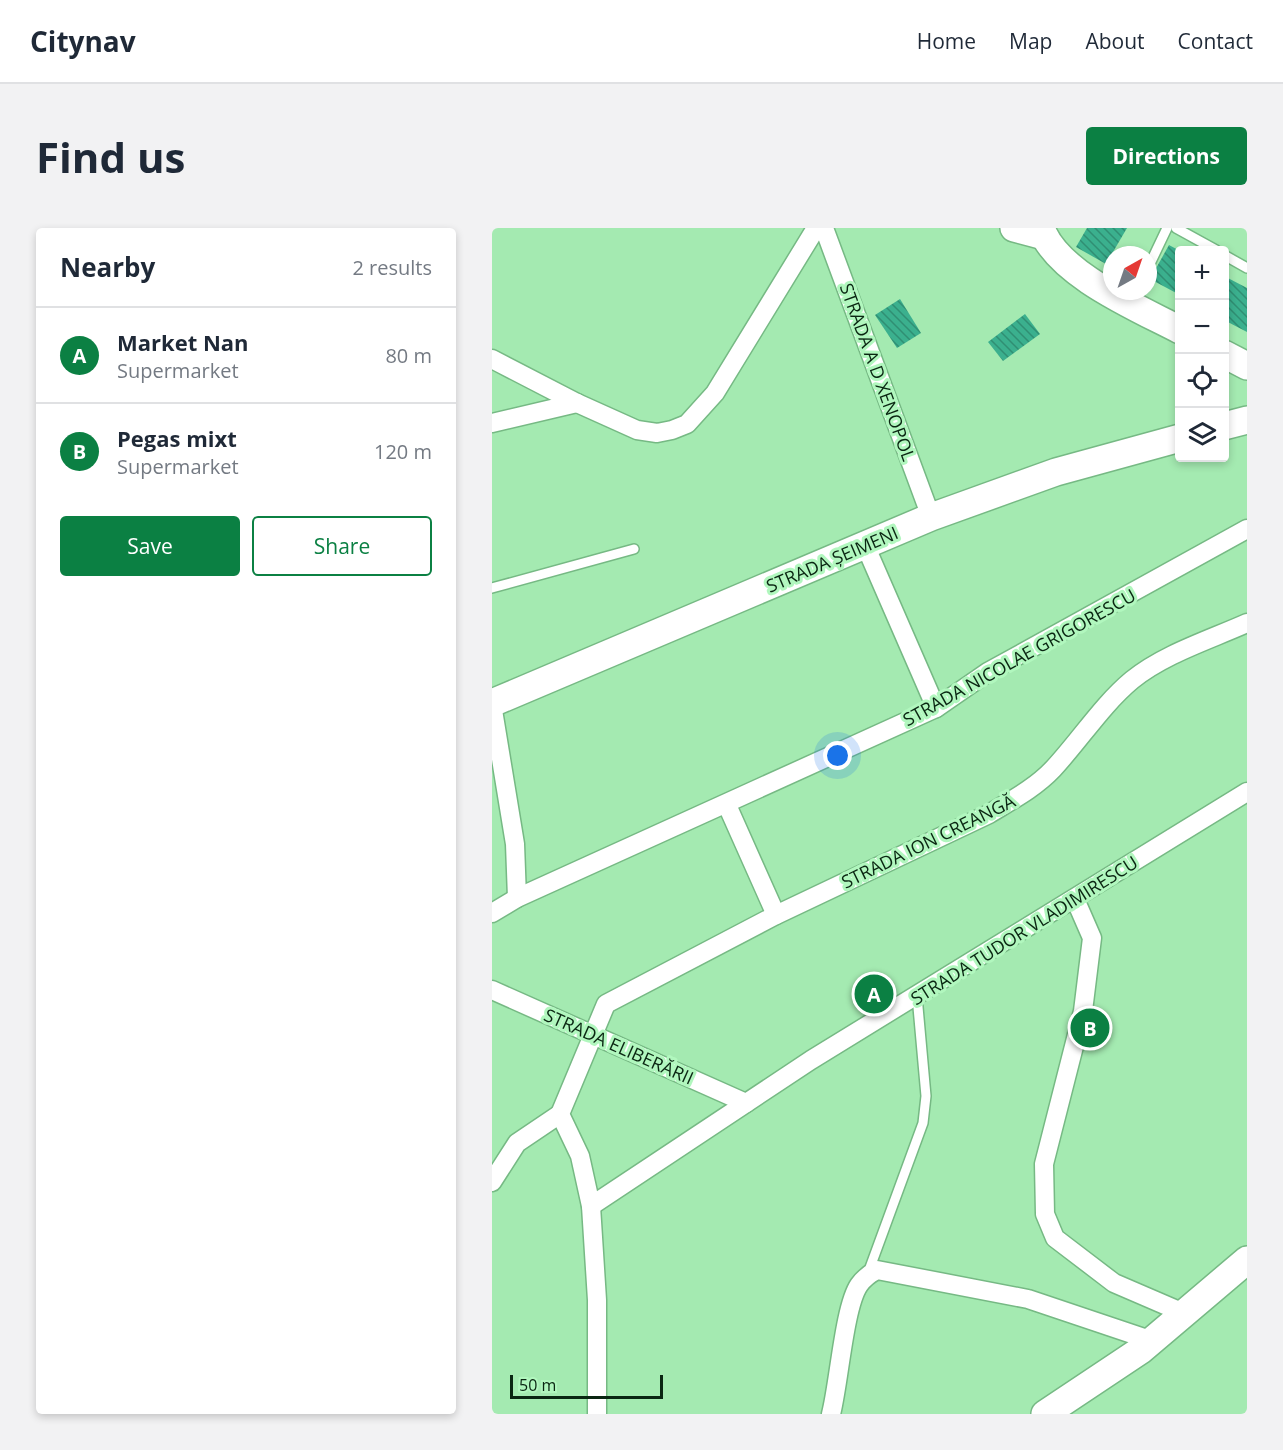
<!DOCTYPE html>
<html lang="en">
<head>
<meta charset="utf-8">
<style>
  body { margin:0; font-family:"Open Sans",sans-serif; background:#f2f2f3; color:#1f2937 }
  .controls { position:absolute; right:18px; top:18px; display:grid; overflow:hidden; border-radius:6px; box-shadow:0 3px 9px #0003 }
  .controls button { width:54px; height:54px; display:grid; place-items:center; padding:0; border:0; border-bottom:2px solid #e0e1e3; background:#fff; color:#1f2937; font:30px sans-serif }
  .compass { position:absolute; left:611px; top:18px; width:54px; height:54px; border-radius:50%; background:#fff; box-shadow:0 3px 9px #0003; rotate:40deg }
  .scale { position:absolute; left:18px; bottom:15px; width:153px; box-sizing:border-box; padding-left:6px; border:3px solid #0a2612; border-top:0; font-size:16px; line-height:21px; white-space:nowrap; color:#0a2612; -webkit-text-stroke:4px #b1f7be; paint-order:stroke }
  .you { position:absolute; left:346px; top:528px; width:21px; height:21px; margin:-15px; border:4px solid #fff; border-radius:50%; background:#1a73e8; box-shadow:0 0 0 9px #1a73e833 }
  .badge { display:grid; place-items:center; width:39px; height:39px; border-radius:50%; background:#0b8043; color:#fff; font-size:20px; font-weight:700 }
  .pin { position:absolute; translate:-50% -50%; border:3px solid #fff; box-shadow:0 2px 6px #0006 }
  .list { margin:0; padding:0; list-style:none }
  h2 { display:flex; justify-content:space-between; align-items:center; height:78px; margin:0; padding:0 24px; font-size:26px }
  h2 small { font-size:20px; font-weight:400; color:#747a83 }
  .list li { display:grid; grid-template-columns:39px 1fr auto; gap:18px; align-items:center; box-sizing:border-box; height:96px; padding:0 24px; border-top:2px solid #e0e1e3 }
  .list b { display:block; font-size:22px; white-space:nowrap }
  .list p { margin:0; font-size:20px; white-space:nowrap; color:#747a83 }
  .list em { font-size:20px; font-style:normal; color:#747a83 }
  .actions { display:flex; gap:12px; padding:18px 24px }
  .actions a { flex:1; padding:14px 0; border:2px solid #0b8043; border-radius:6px; text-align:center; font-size:21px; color:#0b8043 }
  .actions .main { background:#0b8043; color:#fff }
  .icon { flex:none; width:33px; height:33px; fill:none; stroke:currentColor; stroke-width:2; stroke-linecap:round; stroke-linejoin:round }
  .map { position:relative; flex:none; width:755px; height:1186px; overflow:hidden; border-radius:6px }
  header { display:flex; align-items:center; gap:36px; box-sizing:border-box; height:84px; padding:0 30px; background:#fff; border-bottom:2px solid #e0e1e3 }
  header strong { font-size:28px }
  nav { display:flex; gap:33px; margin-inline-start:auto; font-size:21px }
  .intro { display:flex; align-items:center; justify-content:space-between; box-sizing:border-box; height:144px; padding:0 36px }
  h1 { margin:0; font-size:42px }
  .button { padding:15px 27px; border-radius:6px; background:#0b8043; color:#fff; font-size:21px; font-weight:700 }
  main { display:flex; gap:36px; padding:0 36px }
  aside { flex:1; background:#fff; border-radius:6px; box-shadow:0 3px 9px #0003 }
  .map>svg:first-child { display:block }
  .building { fill:url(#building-back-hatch) }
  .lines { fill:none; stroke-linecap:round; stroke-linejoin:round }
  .lane-casing { stroke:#76b984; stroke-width:12 }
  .street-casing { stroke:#76b984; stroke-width:21 }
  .secondary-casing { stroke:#76b984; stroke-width:30 }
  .lane { stroke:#fff; stroke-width:9 }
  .street { stroke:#fff; stroke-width:18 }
  .secondary { stroke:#fff; stroke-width:27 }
  .labels { text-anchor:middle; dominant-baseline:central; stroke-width:6; stroke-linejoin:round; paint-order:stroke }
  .street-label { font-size:18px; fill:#0a2612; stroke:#b1f7be }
</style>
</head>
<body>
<header>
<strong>Citynav</strong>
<nav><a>Home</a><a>Map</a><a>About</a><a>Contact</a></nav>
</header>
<div class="intro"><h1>Find us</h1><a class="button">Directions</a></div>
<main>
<aside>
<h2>Nearby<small>2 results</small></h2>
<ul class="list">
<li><span class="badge">A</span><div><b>Market Nan</b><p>Supermarket</p></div><em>80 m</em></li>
<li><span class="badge">B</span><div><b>Pegas mixt</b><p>Supermarket</p></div><em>120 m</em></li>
</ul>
<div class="actions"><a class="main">Save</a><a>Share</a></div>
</aside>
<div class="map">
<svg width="755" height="1186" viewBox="0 0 755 1186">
  <defs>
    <pattern id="building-back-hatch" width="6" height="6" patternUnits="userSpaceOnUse" patternTransform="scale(1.5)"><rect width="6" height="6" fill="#3bb08e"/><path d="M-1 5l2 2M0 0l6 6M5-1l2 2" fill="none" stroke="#308f73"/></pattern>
  </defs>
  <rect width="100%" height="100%" fill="#a4eab1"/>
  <g class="building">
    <path d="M595,0H635L614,36L584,19Z"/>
    <path d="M677,17L688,23V67L658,51Z"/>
    <path d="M732,48L755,60V104L732,92Z"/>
    <path d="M408,71L429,105L405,120L383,87Z"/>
    <path d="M533,86L548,106L511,133L496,114Z"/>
  </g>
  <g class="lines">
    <g class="lane-casing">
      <g id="lane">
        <path d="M684,0L724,22"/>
        <path d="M732,27L755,40"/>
        <path d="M656,40L675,0"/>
        <path d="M0,360L142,321"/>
        <path d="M376,1045L431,895L434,868L425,768"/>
      </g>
    </g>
    <g class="street-casing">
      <g id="street">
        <path d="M332,0L439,289"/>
        <path d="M0,131L85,175L145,202L165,205L180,202L195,196L223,165L324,0"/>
        <path d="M0,195L85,175"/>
        <path d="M373,317L444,480"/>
        <path d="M0,476L23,616L25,670"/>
        <path d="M235,577L284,687"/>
        <path d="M583,671L600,710L591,783L552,936L553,986L563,1010L622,1055L694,1086"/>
        <path d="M0,685L25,670L444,480L496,444L755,301"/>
        <path d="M0,762L254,875"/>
        <path d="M0,954L25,915L68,886"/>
        <path d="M99,978L319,832L755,564"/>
        <path d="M105,1186V1072L99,978L88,928L68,886L114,776L284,687L497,586C520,572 543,560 561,541C588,512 610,477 640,452C672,426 717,412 755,395"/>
        <path d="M339,1186C347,1156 352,1079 367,1057C372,1050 377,1046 385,1042L536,1071L661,1113"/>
      </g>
    </g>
    <g class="secondary-casing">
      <g id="secondary">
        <path d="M522,0L552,8"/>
        <path d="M549,0C565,46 646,80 688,102"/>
        <path d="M732,126L755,138"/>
        <path d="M732,198L755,192"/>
        <path d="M0,475L439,289L564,244L688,210"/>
        <path d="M553,1186L649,1122L755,1032"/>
      </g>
    </g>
    <use href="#lane" class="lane"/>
    <use href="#street" class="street"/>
    <use href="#secondary" class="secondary"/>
  </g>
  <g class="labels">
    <g class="street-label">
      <text transform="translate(386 144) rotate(70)">STRADA A D XENOPOL</text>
      <text transform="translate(340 331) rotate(-23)">STRADA ȘEIMENI</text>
      <text transform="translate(527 429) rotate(-29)">STRADA NICOLAE GRIGORESCU</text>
      <text transform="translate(436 613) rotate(-26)">STRADA ION CREANGĂ</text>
      <text transform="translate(532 702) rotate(-32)">STRADA TUDOR VLADIMIRESCU</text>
      <text transform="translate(127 818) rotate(24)">STRADA ELIBERĂRII</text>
    </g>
  </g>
</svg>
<div class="controls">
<button>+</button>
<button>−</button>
<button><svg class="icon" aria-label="locate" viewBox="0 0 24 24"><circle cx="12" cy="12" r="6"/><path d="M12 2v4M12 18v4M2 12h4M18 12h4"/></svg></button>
<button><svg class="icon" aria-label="layers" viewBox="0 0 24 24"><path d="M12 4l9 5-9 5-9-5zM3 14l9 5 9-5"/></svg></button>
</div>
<svg class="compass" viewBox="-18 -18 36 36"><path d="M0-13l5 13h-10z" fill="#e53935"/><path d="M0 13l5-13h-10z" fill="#747a83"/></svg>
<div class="scale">50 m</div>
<div class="you"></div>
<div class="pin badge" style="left:382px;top:766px">A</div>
<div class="pin badge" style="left:598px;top:800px">B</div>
</div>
</main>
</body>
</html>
